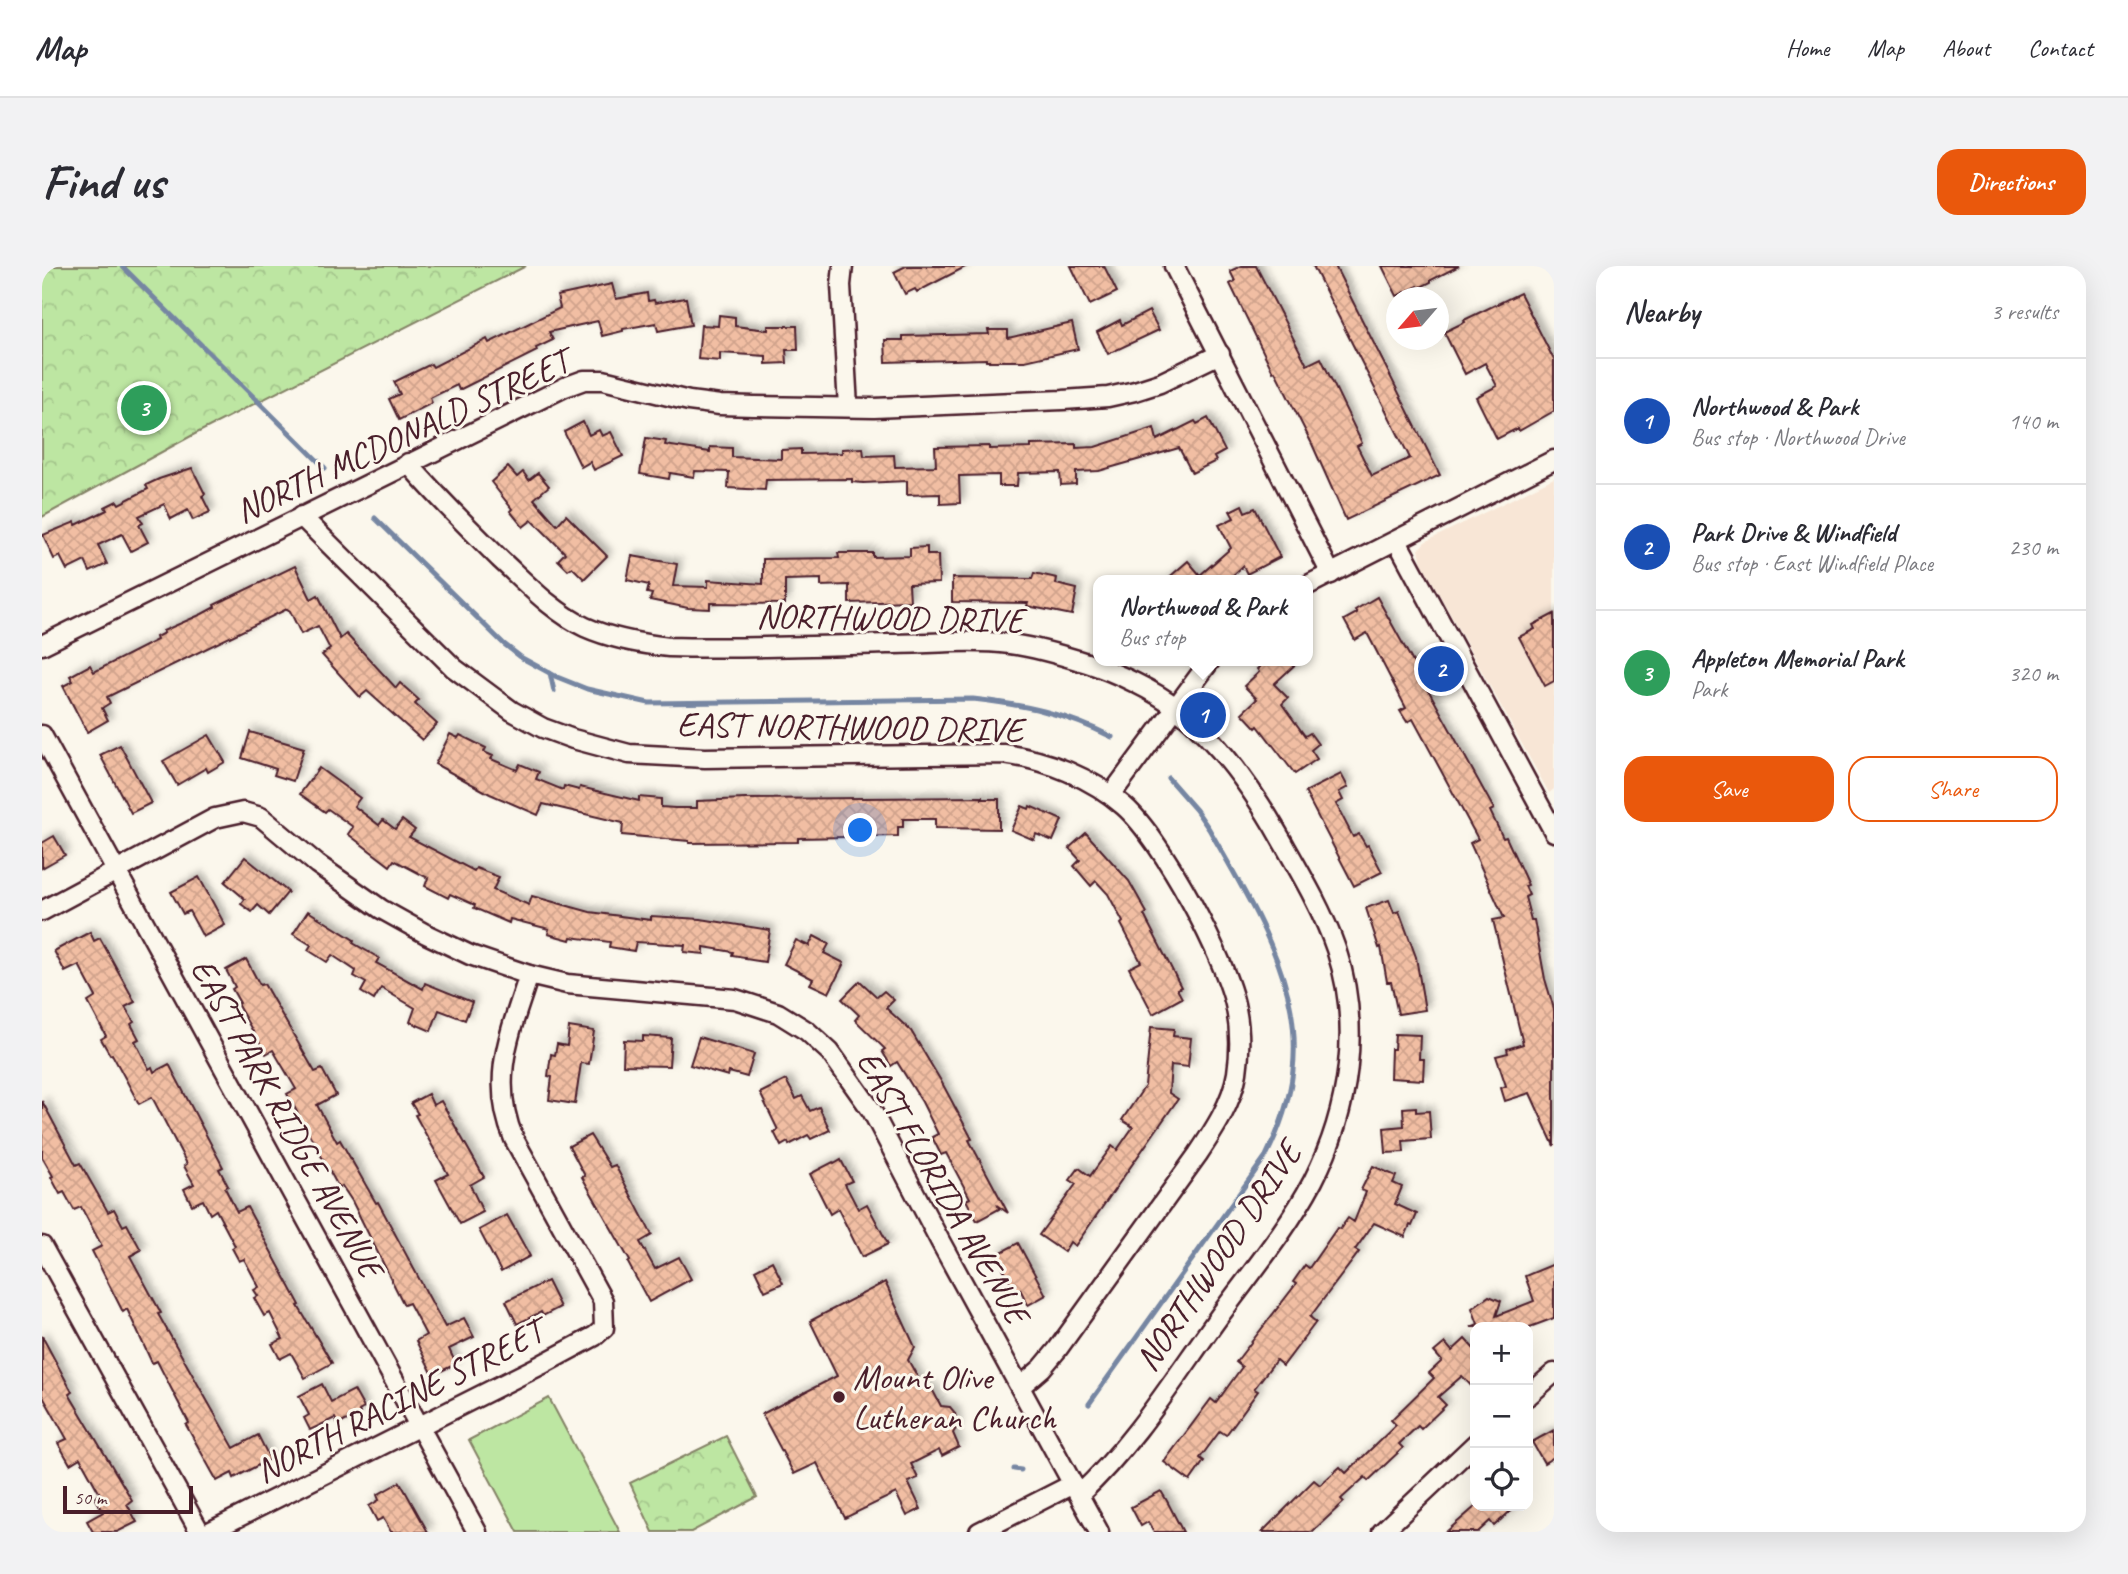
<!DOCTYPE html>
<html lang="en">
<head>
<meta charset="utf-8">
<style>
  body { margin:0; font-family:Caveat,sans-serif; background:#f2f2f3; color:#2b2b33 }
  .controls { position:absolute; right:21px; bottom:21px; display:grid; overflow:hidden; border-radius:14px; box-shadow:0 7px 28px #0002 }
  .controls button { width:63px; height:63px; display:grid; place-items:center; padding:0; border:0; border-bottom:2px solid #e1e1e2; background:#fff; color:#2b2b33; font:35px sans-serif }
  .compass { position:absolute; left:1344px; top:21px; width:63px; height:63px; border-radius:50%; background:#fff; box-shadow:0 7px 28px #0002; rotate:242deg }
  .scale { position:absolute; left:21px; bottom:18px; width:130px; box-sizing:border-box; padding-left:7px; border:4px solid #4a1f2b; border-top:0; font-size:19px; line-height:24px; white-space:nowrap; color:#4a1f2b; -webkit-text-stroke:5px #fbf7ec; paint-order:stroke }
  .you { position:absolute; left:819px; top:565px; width:24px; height:24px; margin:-18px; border:5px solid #fff; border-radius:50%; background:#1a73e8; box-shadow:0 0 0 10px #1a73e833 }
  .badge { display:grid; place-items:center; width:46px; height:46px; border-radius:50%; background:#ea580c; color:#fff; font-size:23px; font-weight:700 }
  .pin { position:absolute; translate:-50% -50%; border:4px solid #fff; box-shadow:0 2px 7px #0006 }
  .popup { position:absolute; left:1051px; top:309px; width:220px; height:91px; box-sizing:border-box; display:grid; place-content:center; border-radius:14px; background:#fff; filter:drop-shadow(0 2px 5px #0005); font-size:23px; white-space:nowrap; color:#7c7c81 }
  .popup b { font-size:26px; color:#2b2b33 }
  .popup::after { content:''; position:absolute; left:50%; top:100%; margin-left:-14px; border:14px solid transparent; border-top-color:#fff }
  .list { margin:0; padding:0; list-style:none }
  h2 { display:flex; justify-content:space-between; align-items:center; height:91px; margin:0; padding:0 28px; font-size:30px }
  h2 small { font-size:23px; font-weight:400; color:#7c7c81 }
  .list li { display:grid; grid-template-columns:46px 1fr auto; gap:21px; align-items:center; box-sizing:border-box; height:126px; padding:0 28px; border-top:2px solid #e1e1e2 }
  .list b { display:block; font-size:26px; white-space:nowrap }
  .list p { margin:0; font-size:23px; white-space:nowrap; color:#7c7c81 }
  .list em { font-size:23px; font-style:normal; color:#7c7c81 }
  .actions { display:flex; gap:14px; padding:21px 28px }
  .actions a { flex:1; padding:16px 0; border:2px solid #ea580c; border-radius:21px; text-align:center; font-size:24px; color:#ea580c }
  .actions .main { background:#ea580c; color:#fff }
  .icon { flex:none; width:38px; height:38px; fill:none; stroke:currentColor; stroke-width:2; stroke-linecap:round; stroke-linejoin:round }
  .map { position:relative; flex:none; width:1512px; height:1266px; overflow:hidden; border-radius:21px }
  header { display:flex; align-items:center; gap:42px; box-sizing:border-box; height:98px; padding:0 35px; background:#fff; border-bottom:2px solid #e1e1e2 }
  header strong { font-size:33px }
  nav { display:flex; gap:38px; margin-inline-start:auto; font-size:24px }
  .intro { display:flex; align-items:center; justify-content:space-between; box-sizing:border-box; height:168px; padding:0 42px }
  h1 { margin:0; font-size:49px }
  .button { padding:18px 32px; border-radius:21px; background:#ea580c; color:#fff; font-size:24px; font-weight:700 }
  main { display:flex; gap:42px; padding:0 42px }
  aside { flex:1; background:#fff; border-radius:21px; box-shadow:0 7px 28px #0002 }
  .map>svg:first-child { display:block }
  .built { fill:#f8e6d6 }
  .forest { fill:url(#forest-crowns); stroke:#848266; stroke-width:2 }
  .pitch { fill:#bde6a2; stroke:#848266; stroke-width:2 }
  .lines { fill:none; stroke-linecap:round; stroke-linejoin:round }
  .stream { stroke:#7686a2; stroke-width:5 }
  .building { fill:url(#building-cross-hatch); stroke:#4a1f2b; stroke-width:2; filter:url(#shadow) }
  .street-casing { stroke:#4a1f2b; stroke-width:23 }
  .street { stroke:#fbf7ec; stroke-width:18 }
  .poi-dot { fill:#4a1f2b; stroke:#fbf7ec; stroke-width:2.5 }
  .labels { text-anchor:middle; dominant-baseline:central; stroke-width:6; stroke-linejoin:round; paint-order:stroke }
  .street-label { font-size:35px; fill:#4a1f2b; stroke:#fbf7ec }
  .poi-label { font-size:35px; fill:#4a1f2b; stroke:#fbf7ec; text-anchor:start }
</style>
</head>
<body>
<header>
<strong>Map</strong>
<nav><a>Home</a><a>Map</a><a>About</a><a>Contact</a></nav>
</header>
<div class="intro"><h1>Find us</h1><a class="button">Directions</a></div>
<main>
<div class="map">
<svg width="1512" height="1266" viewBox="0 0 1512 1266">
  <defs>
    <pattern id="forest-crowns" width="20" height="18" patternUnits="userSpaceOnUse" patternTransform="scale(1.75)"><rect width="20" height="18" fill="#bde6a2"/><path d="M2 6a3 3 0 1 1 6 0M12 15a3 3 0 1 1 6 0" fill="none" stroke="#a4c58c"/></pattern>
    <pattern id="building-cross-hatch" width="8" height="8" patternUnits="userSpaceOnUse" patternTransform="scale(1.75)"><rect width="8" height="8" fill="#f1bea3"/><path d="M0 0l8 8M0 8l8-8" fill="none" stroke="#d0a38c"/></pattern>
    <filter id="shadow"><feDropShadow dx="4.5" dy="-4.5" stdDeviation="3.5" flood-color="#0004"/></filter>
  </defs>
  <rect width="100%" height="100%" fill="#fbf7ec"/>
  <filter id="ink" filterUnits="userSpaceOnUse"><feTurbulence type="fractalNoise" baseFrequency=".0143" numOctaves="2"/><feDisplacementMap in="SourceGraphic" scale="14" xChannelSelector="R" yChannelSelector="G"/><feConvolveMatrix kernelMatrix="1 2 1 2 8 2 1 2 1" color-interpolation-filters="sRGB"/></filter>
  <g filter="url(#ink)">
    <path class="built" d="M1512,212V523L1507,527L1380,297L1377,283L1383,276Z"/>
    <g class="forest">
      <path d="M0,0H484L151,169L0,251Z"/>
      <path d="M684,1170L715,1231L649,1266H611L588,1217Z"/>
    </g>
    <path class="pitch" d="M507,1132L578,1266H476L427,1174Z"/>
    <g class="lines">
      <g class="stream">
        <path d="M80,0L283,202"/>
        <path d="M333,252L462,378L480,392L515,411L545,423L607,437L931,433C983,439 1023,447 1070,471"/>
        <path d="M508,407L512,425"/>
        <path d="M1047,1138L1224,890C1289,762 1230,674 1167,563L1154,544L1126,512"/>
        <path d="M972,1203L979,1204"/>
      </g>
    </g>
    <g class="building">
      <path d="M864,0H925L875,26L873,23L863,28L852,6Z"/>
      <path d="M1029,0H1062L1075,26L1048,39Z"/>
      <path d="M1199,0H1214L1265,99L1279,92L1320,177L1315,180L1330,210L1368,192L1271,0H1293L1398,209L1304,254L1270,178L1233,105L1231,106L1188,18L1193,15L1188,5Z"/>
      <path d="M1340,0H1417L1389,14V16L1377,22L1376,20L1355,30Z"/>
      <path d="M570,18L574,33L605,27L606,35L612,34L613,37L644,32L649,59L616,65L614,57L581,63V65L560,70L556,55L507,66L511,74L494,82L495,85L417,124L415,119L388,132L390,137L357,154L347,133L358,128L352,116L389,98L391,101L445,73L447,77L518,42L515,30Z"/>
      <path d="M1478,27L1512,94V145L1477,165L1476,162L1455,173L1434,131L1455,120L1443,97L1423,108L1402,66L1423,56L1422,54Z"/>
      <path d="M1107,45L1117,64L1066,88L1055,66L1078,54L1080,59Z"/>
      <path d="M677,49L693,51V60L726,64V60H755L756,84H744L745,97L724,98V90L678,87V95L656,93L659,59L676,60Z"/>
      <path d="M1030,57L1036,83L983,95H944V93L844,96L843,74H861V70L947,68L946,64H966V72Z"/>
      <path d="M1166,152L1183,185L1172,191L1174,195L1150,207L1137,182L1057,205L1034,206V218L1019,219L1018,206L976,207L975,220H957V209L917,210L918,237L898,238V228L865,229V215L821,217L810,216V213L724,214L723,224L686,222L687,206L653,205L652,211L628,207L627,213L598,208L604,172L624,175L623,179L668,186V181L690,182V191L739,193V184L759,183V188L800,187V183L821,182L822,190L852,189L853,201L894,200L893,181L947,180V183L989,182V179L1034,178V182L1053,181L1112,162L1115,174L1153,155L1155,158Z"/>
      <path d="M541,156L547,169L557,164L560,170L569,166L581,190L552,204L548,196L539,201L522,166Z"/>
      <path d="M466,201L475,211L481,206L487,214L496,207L507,220L492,233L515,259L524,249L565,290L542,313L530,301L526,304L516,294L523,287L490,254L481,261L468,245L470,243L449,216Z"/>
      <path d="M150,202L163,228L160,230L168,246L151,254L146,244L129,253L122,238L97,250L101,257L97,259L106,276L89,285L80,268L56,279L65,298L48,306L43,295L25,304L18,290L12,293L1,269L33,256L34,259L65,244L63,241L75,235L77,238L106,223L104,219L117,213Z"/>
      <path d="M1200,239L1203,246L1213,242L1238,291L1205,308L1201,300L1186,314H1124L1146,295L1158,309L1189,282L1177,259L1192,252L1188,245Z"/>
      <path d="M885,281V289H896L897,317L867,318L868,335L807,337V319L779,320V313L743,314V338L668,337V343L646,342L608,334L610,328L605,327L607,319L585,314L590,290L635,298L631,320L666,321V314L721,318V293L797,292L796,287H831V291L868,290V282Z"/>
      <path d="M253,300L269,333L276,329L298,373L304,368L354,422L358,417L377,434L373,438L395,458L380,474L325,425L318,431L280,389L288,383L276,360L259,368L248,345L245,343L65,431L68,437L60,442L66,454L45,466L21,420L31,415L28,410L48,399L52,406L115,374L114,371L122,367L121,365L160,348L173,341L172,339Z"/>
      <path d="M992,307L1015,312L1014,318L1035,323L1030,349L985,340L986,337L910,336V312L990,313Z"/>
      <path d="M1335,331L1452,543L1448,545L1461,572L1464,571L1486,619L1483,620L1487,629L1483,631L1489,654H1492L1503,713L1512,743V880L1488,827L1463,835L1459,822L1464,820L1454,790L1466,787L1465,783L1481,778L1451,654L1462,652L1428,577L1436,573L1371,453L1365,456L1358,445L1364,442L1325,367L1313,374L1302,354L1315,347L1313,344Z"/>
      <path d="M1512,348V415L1503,420L1477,371L1493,363L1491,359Z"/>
      <path d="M1224,395H1257L1232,418L1246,432L1240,438L1263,470L1268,467L1276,478L1269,484L1275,493L1253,508L1216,460L1214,462L1200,447L1215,433L1202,420L1217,406L1215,403Z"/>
      <path d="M208,466L262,482L251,515L232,509L234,503L200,492Z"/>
      <path d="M408,468L416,472L418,469L444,482L442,486L451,490L449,493L475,504L478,498L497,506L494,513L521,524L522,520L537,524L538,521L597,535V531L619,533V541L633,542H655V535L703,533L940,531V533H957V563L893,562V553H861V561H856V570L756,572V576L647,577V575L580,569L581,557L501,538L496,549L448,528L393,498Z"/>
      <path d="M167,469L183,496L166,506L164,502L135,519L121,495Z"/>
      <path d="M78,479L109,537L89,547L58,489Z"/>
      <path d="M277,502L318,532L312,540L337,559L341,554L353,563L360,554L373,564L367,571L432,605L434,602L457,611L451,624L487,639L490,630L548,646L609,654V650L659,653L728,664L723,696L703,693V691L690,689L691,686L662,681V688L642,686L643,679L594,676L592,685L567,681L568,676L529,671L528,674L506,668L507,663L468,653L467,657L432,642L433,639L408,628L406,632L383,620L386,612L352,594L348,600L306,568L311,561L286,543L283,546L258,528Z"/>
      <path d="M1299,508L1306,521L1297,526L1301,534L1294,538L1311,571L1317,568L1324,580L1326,579L1340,606L1312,620L1263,526Z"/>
      <path d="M980,540L987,543L988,540L1020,554L1011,575L994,568L992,574L969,564Z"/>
      <path d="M1044,567L1087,615L1105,647L1102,649L1139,721L1135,723L1140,732L1111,748L1087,702L1099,696L1079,658L1081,656L1066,628L1054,615L1049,620L1032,600L1038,594L1027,582Z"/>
      <path d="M12,570L23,589L0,602V577Z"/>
      <path d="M203,591L246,626L227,649L216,639L210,646L199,638L203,633L183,616Z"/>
      <path d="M157,611L183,659L161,671L147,645L141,648L129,626Z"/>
      <path d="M1347,634L1352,647L1357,645L1374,691L1383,744L1356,748L1349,716H1345L1339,681L1337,682L1324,642Z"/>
      <path d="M266,645L312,674L311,677L337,692L334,697L381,723L383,717L430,736L423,754L397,744L389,765L368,756L373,742L339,722L332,734L319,726L324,717L312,710L314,705L290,689L285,696L266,684L269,679L251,668Z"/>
      <path d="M48,666L52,675L58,672L93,736L83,741L92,756L89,758L97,773L93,775L107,803L110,801L112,806L127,798L181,901L177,903L186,920L183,922L195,946L205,941L258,1039L256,1040L290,1097L263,1112L249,1087L238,1093L230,1078L241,1073L228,1047L222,1050L212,1032L216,1030L212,1024L217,1021L202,993L197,995L190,982L193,980L174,944L168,948L161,934L150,939L142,923L152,918L142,900L145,898L110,831L97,838L70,788L68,789L59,773L64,770L46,736L54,731L37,699L23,706L12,685Z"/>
      <path d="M772,670L787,678L782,687L802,697L787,727L768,718L771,713L742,698L754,674L767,680Z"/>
      <path d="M204,693L218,719L222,718L273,806L280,803L294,829L275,839L295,876L298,874L334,937L336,936L403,1061L422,1052L432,1071L407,1083L414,1098L391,1109L374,1075L384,1069L367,1037L362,1039L310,935L300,920L297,922L245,828L254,823L231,784L224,788L195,738L198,737L190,723L193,721L184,704Z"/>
      <path d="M818,715L835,731L842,725L852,734L844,742L869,765L899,815L930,873L927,874L966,947L956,940L957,943L935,955L924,934L928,932L904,887L899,889L890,871L896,868L880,836L855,796L849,800L840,785L843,783L813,754L817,749L800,733Z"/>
      <path d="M527,761L552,765L547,798L539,797L533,838L507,834L510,811L506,810L509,788L513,789L515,778L525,780Z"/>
      <path d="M1109,761L1132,763L1131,770L1149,772L1146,801L1129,799L1127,827L1136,833L1033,980L1028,976L1022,986L997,969L1034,918L1028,914L1037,902L1048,910L1070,880L1075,884L1091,861L1080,854L1103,820Z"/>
      <path d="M1353,768L1378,769L1377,793H1382L1381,814L1348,812L1349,783H1352Z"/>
      <path d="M601,770L629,772L627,800L581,799L582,774L601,775Z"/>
      <path d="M657,771L712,788L705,811L687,806L686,810L648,799Z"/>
      <path d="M744,814L754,833L760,830L768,845L777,841L788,864L769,873L766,869L747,879L746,876L739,880L732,866L736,864L718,827Z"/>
      <path d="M386,828L391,839L399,835L442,911L428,919L441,946L418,958L394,914L406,908L373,849L376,848L369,837Z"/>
      <path d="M0,835L34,899L38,897L66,946L72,943L81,960L85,958L99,984L88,990L119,1047L116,1048L192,1182L216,1169L228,1193L192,1212L190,1207L175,1215L144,1159L147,1157L115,1095L110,1097L85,1043L81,1046L50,985L60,980L39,941L32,944L22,926L18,928L9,911L11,910L0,891Z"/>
      <path d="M1374,841V846L1387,845L1389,873L1361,875L1362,886L1344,887L1342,862L1362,860L1361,842Z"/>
      <path d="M548,869L568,901L573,899L610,969L598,976L613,1003L637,991L649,1013L607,1036L586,997L588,995L540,911L543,910L527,880Z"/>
      <path d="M799,894L810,915L803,918L816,943L825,938L846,978L820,991L796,943L788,948L768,908L791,896L792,898Z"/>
      <path d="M1331,900L1354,910L1351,917L1360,921L1353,938L1375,948L1370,960L1368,959L1363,971L1332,957L1313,984L1317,986L1268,1051L1274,1056L1241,1100L1234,1094L1212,1123L1216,1125L1184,1169L1178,1165L1158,1192L1162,1195L1148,1215L1122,1196L1169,1133L1174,1137L1200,1101L1194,1096L1254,1018L1251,1016L1263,999L1267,1002L1295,962L1298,963L1306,952L1312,956L1324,926L1319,924Z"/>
      <path d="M465,949L488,990L459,1006L437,964Z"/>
      <path d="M976,977L1004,1029L986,1039L978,1023L973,1025L954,989Z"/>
      <path d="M730,995L741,1017L723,1025L713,1004Z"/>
      <path d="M1512,998V1052L1488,1061H1429L1436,1058L1430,1042L1447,1030L1459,1035L1454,1050L1492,1035L1483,1010Z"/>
      <path d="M505,1015L518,1041L501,1050L499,1046L475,1058L464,1035Z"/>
      <path d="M843,1016L873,1081L866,1094L883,1124L889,1121L899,1140L908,1141L913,1147L915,1161L911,1167L917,1181L900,1190L897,1184L869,1198L876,1212L866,1216L879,1243L865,1250L854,1227L803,1252L775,1197L752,1208L720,1148L795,1110L768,1055Z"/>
      <path d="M0,1070L30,1126L27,1128L90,1234L85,1238L95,1256L75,1266H51L45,1255L61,1246L53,1231L58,1228L38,1192L28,1198L16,1177L25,1173L0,1129Z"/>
      <path d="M1423,1073L1433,1084V1124L1420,1110L1396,1131L1404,1139L1379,1163L1376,1160L1357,1178L1361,1182L1326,1215L1323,1211L1299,1233L1302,1236L1270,1266H1220L1272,1214L1278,1219L1298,1201L1304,1207L1354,1159L1349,1154L1392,1112L1387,1107L1400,1095L1392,1086L1403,1077L1410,1085Z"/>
      <path d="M280,1118L289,1136L312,1124L322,1142L317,1145L318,1147L296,1159L293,1152L268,1164L262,1152L267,1149L257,1130Z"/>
      <path d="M1512,1164V1191L1502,1197L1490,1176Z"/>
      <path d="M358,1216L386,1266H349L341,1252L335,1255L327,1240L337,1234L335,1229Z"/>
      <path d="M1119,1225L1125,1235L1141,1266H1112L1106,1256L1099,1260L1089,1241Z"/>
      <path d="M1434,1240H1474L1452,1260L1448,1255L1436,1266H1404Z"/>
    </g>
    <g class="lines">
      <g class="street-casing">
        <g id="street">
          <path d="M801,0L799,19L806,141"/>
          <path d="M1132,0L1289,308"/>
          <path d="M366,197C395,231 427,262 459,294C485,318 511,346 543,361C570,373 599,378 627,381C699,383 772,380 845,378C885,378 928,373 968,378C991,381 1023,390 1045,397C1073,406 1114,425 1136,443C1179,478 1212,525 1239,573C1259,608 1281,645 1294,683C1320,760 1307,845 1271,915C1245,964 1208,1008 1176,1052C1132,1113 1092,1178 1037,1229"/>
          <path d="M259,250L412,402L470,445L501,462L531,473L587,488L663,492L962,488C1005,494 1049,511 1082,540C1120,573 1185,694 1194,743C1198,763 1198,787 1195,807C1190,837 1172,864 1156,888L1015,1084L1000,1102L978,1121"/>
          <path d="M1355,275L1512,566"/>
          <path d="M1266,319L1512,194"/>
          <path d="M0,379L523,121L542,114H561L647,135L678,139L712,140L832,142L1021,134L1066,131L1093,125L1118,117L1178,88"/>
          <path d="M0,469L435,1266"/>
          <path d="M1069,529L1168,395"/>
          <path d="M0,645L173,552L201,546L219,551L275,598L339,643L384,668L428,689L487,709L525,718L693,733L736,747L765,765L788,786L830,845L898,975L1057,1266"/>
          <path d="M0,980L158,1266"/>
          <path d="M1486,1130L1512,1107"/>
          <path d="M167,1266L499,1099L553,1070L562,1062L561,1035L472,873C447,814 468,767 487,709"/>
          <path d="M937,1266L1031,1218"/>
          <path d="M1340,1266L1433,1178"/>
        </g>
      </g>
      <use href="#street" class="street"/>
    </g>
  </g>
  <circle class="poi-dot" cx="797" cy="1131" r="7"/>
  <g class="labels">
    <g class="street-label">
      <text transform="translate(360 170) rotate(-25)">NORTH MCDONALD STREET</text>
      <text transform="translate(848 352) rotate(1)">NORTHWOOD DRIVE</text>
      <text transform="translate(808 461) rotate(1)">EAST NORTHWOOD DRIVE</text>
      <text transform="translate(245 852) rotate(61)">EAST PARK RIDGE AVENUE</text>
      <text transform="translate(901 921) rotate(60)">EAST FLORIDA AVENUE</text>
      <text transform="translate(1176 990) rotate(-56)">NORTHWOOD DRIVE</text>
      <text transform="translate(357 1135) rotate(-27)">NORTH RACINE STREET</text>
    </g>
    <g class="poi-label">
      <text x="811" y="1111">Mount Olive<tspan x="811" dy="40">Lutheran Church</tspan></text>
    </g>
  </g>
</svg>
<div class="controls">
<button>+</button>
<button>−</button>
<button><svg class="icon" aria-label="locate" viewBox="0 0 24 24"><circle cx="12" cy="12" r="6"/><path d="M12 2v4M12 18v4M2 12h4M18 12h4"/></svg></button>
</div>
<svg class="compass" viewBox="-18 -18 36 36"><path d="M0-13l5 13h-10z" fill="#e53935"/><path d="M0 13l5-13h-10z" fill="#7c7c81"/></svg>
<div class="scale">50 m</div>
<div class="you"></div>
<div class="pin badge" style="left:1161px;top:449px;background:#1a4fb4">1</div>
<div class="popup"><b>Northwood &amp; Park</b>Bus stop</div>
<div class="pin badge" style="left:1399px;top:403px;background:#1a4fb4">2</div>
<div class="pin badge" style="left:102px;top:142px;background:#2e9e5b">3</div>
</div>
<aside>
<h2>Nearby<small>3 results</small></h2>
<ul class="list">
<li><span class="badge" style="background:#1a4fb4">1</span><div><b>Northwood &amp; Park</b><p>Bus stop · Northwood Drive</p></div><em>140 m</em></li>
<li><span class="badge" style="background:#1a4fb4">2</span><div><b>Park Drive &amp; Windfield</b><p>Bus stop · East Windfield Place</p></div><em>230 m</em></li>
<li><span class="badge" style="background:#2e9e5b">3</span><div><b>Appleton Memorial Park</b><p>Park</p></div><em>320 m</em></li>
</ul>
<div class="actions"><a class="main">Save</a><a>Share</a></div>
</aside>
</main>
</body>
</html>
